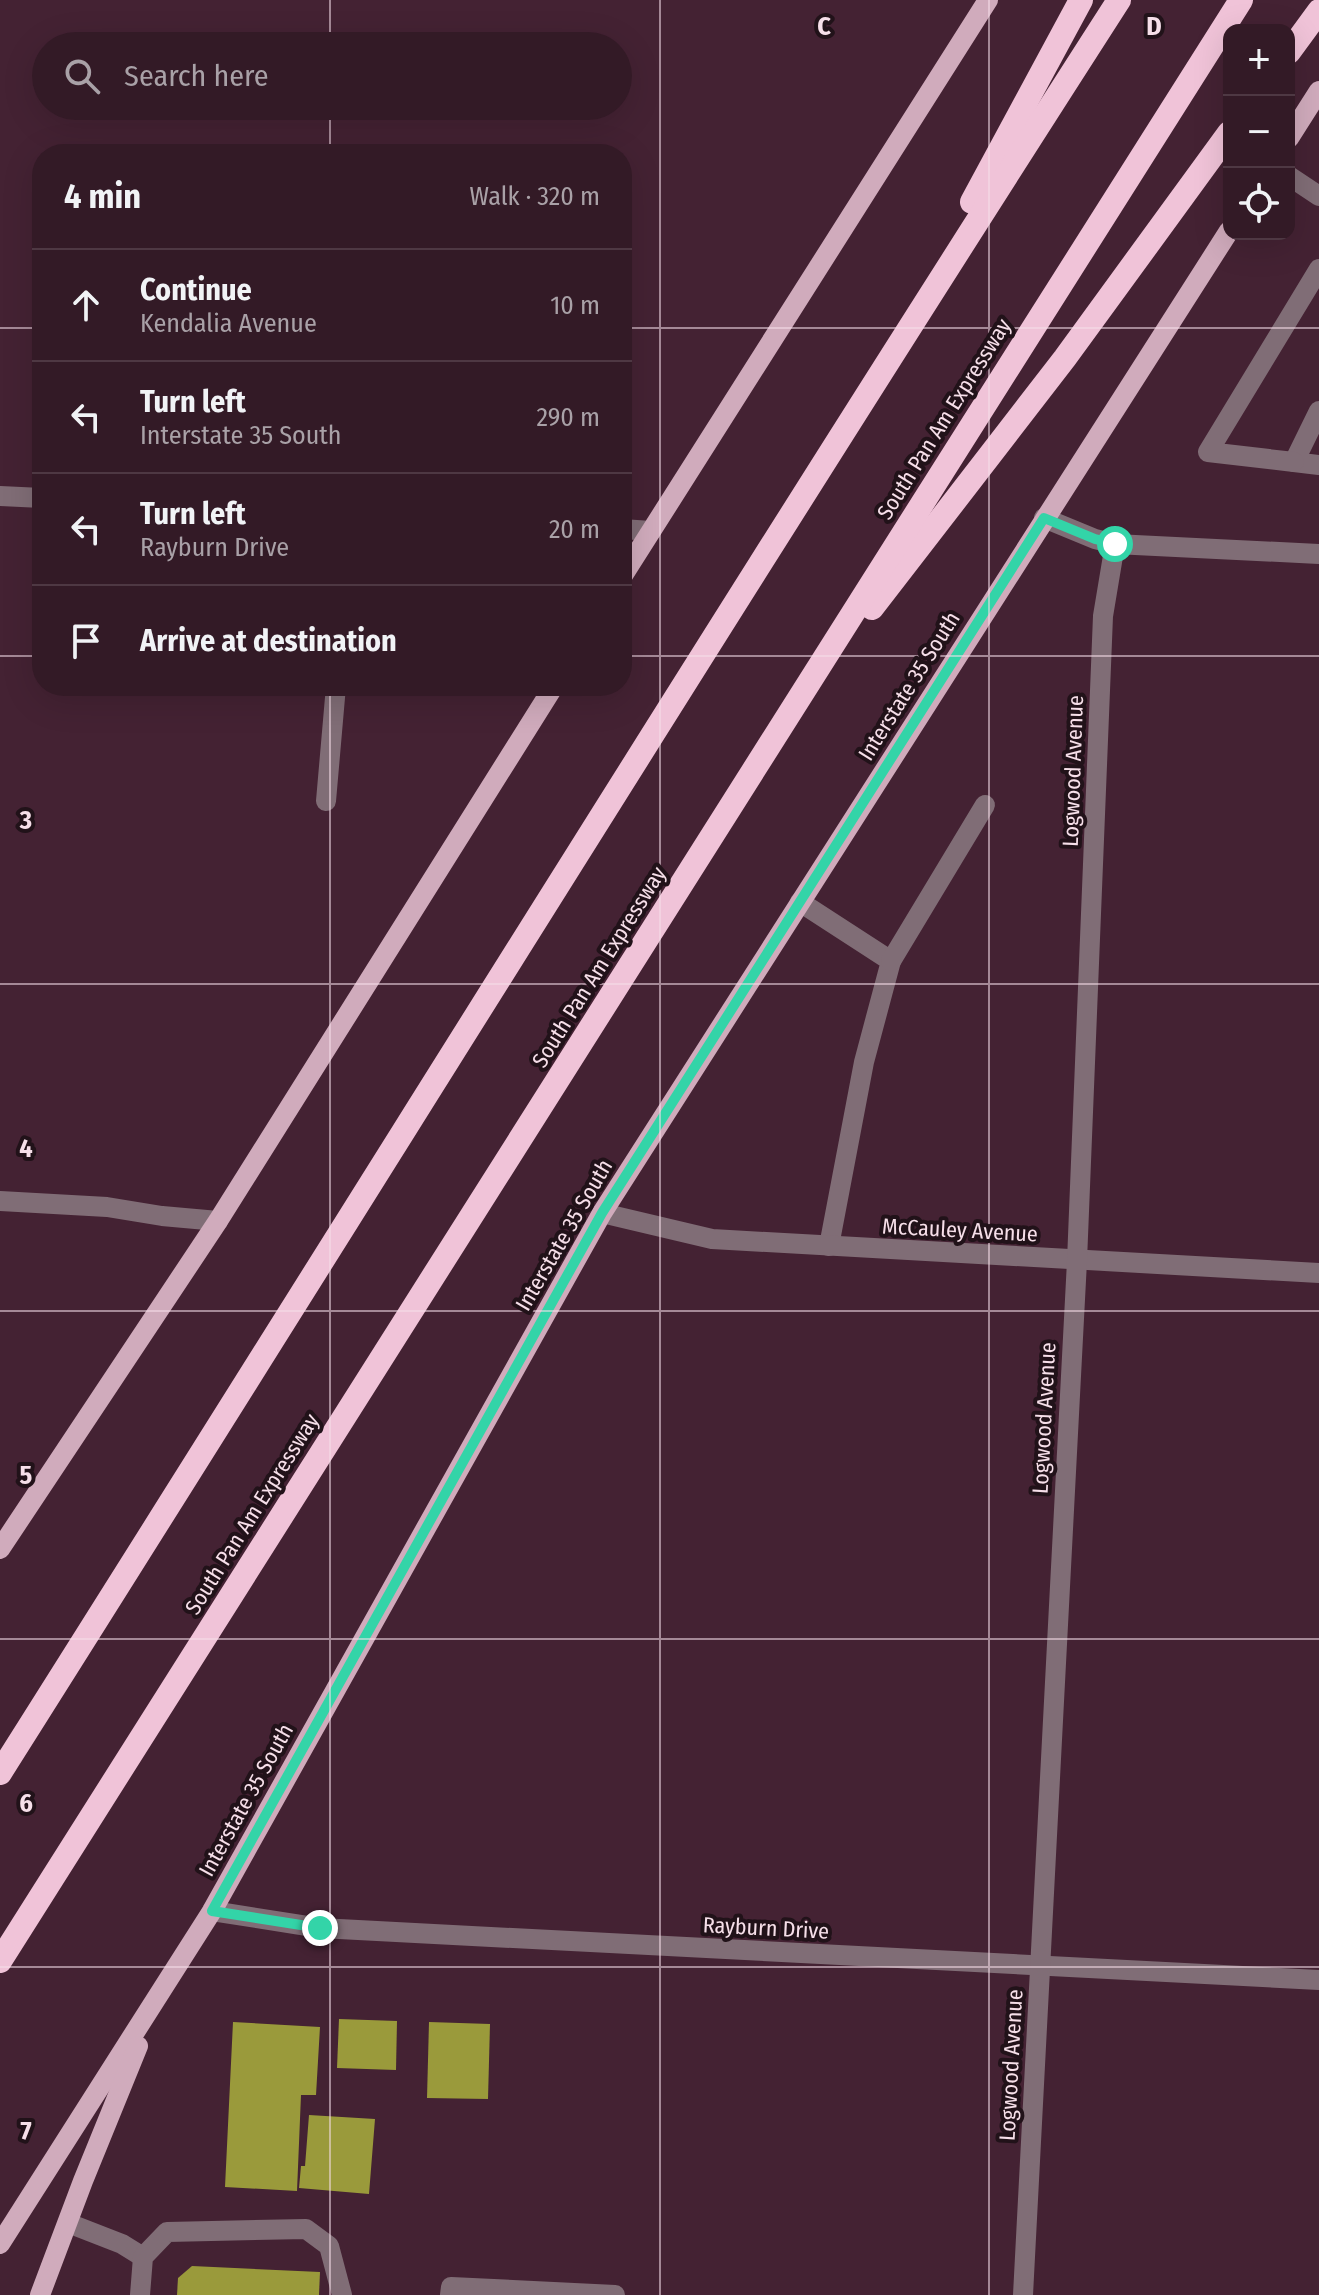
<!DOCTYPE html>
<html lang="en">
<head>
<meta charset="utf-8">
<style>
  body { margin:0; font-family:"Fira Sans Condensed",sans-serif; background:#3e2732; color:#f1f3f6 }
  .controls { position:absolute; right:24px; top:24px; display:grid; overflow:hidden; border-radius:16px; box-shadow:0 8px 32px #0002 }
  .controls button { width:72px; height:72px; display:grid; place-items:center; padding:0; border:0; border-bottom:2px solid #4e3843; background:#331a26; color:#f1f3f6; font:40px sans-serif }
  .stop { position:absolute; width:24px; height:24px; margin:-18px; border:6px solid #33d4a8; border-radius:50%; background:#fff }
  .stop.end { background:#33d4a8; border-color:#fff; box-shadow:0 2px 8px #0008 }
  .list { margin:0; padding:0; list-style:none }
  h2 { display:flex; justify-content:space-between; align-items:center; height:104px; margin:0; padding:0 32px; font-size:34px }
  h2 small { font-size:26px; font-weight:400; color:#a9a1a7 }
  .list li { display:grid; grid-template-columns:52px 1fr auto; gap:24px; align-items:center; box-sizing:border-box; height:112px; padding:0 32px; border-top:2px solid #4e3843 }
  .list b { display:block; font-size:30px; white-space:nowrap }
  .list p { margin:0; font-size:26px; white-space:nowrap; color:#a9a1a7 }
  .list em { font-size:26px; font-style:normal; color:#a9a1a7 }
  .icon { flex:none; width:44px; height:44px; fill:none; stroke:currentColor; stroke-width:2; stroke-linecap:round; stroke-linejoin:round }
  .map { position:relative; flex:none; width:1319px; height:2295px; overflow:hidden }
  .search { position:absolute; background:#331a26; box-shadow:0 8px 32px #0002; left:32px; top:32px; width:600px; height:88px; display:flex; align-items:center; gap:20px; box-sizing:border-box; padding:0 28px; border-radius:44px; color:#a9a1a7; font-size:30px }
  .panel { position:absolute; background:#331a26; box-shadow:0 8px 32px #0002; left:32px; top:144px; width:600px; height:552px; border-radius:32px }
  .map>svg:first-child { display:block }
  .building { fill:#9a9a3b }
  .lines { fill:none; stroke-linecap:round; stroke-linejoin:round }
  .minor { stroke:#806d76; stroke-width:20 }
  .major { stroke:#d0abbc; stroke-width:20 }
  .highway { stroke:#f0c3d8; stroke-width:24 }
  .route { stroke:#33d4a8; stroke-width:10 }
  .grid { fill:none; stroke:#f6dfe9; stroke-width:2; stroke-opacity:0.55 }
  .labels { text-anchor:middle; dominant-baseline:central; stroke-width:8; stroke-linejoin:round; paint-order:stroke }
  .street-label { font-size:22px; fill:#f6dfe9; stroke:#211219 }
  .grid-label { font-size:26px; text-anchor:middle; font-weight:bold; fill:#f6dfe9; stroke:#211219; stroke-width:8; stroke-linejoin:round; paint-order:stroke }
</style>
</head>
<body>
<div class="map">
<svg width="1319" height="2295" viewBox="0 0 1319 2295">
  <rect width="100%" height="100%" fill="#423"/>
  <g class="building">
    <path d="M339,2019L397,2021L396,2070L337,2068Z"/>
    <path d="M233,2022L320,2027L316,2095H301L297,2191L225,2187Z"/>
    <path d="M429,2022L490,2024L488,2099L427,2098Z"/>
    <path d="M309,2115L375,2119L369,2194L299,2188L301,2166H305Z"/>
    <path d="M192,2266L320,2272L319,2295H177L178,2278Z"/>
  </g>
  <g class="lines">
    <g class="minor">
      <path d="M1289,176L1319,196"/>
      <path d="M1319,411L1294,462L1319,465"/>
      <path d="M1294,462L1208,452L1319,269"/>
      <path d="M0,496L42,498"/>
      <path d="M1044,518L1095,539L1115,544L1319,554"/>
      <path d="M622,529L651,531"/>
      <path d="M326,801L336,686"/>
      <path d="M800,902L891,961L864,1062L829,1246"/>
      <path d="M891,961L985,805"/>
      <path d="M0,1201L107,1207L162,1216L218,1221"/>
      <path d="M602,1213L712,1239L1319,1273"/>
      <path d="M212,1911L320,1928L1319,1980"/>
      <path d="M68,2223L122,2244L143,2257"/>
      <path d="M140,2295L143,2257L167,2232L306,2229L329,2246L342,2295"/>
      <path d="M450,2295L451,2287L615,2295"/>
      <path d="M1023,2295L1077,1261L1103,616L1115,544"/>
    </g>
    <g class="major">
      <path d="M1289,138L1319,91"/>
      <path d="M622,577L988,0"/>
      <path d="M0,1549L218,1221L554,686"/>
      <path d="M0,2244L212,1911L602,1213L1229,231"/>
      <path d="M40,2295L83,2181L138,2046"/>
    </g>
    <g class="highway">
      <path d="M1289,52L1319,11"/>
      <path d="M972,202L1081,0"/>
      <path d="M872,608L1065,358L1229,133"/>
      <path d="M0,1773C373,1183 741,588 1119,0"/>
      <path d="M0,1961L1241,0"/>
    </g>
  </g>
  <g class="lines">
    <path class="route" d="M320,1928L212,1911L602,1213L1044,518L1095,539L1115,544"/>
  </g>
  <path class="grid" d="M330,0V46M660,0V2295M989,0V2295M330,106V154M0,328H42M622,328H1319M0,656H42M622,656H1319M330,686V2295M0,984H1319M0,1311H1319M0,1639H1319M0,1967H1319"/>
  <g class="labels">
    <g class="street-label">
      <text transform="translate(944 419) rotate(-58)">South Pan Am Expressway</text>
      <text transform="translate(909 686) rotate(-58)">Interstate 35 South</text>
      <text transform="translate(1073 771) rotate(-88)">Logwood Avenue</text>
      <text transform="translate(599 967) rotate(-58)">South Pan Am Expressway</text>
      <text transform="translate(960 1230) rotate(3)">McCauley Avenue</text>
      <text transform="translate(564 1235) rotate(-60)">Interstate 35 South</text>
      <text transform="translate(1044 1418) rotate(-87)">Logwood Avenue</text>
      <text transform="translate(252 1514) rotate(-58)">South Pan Am Expressway</text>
      <text transform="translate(246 1800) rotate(-61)">Interstate 35 South</text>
      <text transform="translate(766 1928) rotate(3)">Rayburn Drive</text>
      <text transform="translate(1011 2065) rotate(-87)">Logwood Avenue</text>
    </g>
  </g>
  <g class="grid-label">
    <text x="824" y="35">C</text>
    <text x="1154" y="35">D</text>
    <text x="26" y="829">3</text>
    <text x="26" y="1157">4</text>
    <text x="26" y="1484">5</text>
    <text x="26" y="1812">6</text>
    <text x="26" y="2140">7</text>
  </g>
</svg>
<div class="controls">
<button>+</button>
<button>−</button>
<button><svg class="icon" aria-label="locate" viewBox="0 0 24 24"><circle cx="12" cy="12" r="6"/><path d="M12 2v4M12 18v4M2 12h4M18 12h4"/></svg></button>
</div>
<div class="stop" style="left:1115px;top:544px"></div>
<div class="stop end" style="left:320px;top:1928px"></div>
<div class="search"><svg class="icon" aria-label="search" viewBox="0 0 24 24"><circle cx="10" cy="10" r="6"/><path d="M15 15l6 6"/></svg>Search here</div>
<section class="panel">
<h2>4 min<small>Walk · 320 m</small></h2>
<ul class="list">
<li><svg class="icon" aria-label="ahead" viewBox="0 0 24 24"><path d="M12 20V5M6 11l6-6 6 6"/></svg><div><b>Continue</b><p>Kendalia Avenue</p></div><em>10 m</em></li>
<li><svg class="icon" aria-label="left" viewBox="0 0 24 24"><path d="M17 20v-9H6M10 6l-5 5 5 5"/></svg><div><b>Turn left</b><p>Interstate 35 South</p></div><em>290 m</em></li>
<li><svg class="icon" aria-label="left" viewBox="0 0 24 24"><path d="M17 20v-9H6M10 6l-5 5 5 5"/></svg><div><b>Turn left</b><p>Rayburn Drive</p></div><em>20 m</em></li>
<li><svg class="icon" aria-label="arrive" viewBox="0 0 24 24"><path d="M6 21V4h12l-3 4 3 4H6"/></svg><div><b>Arrive at destination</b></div></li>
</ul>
</section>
</div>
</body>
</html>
